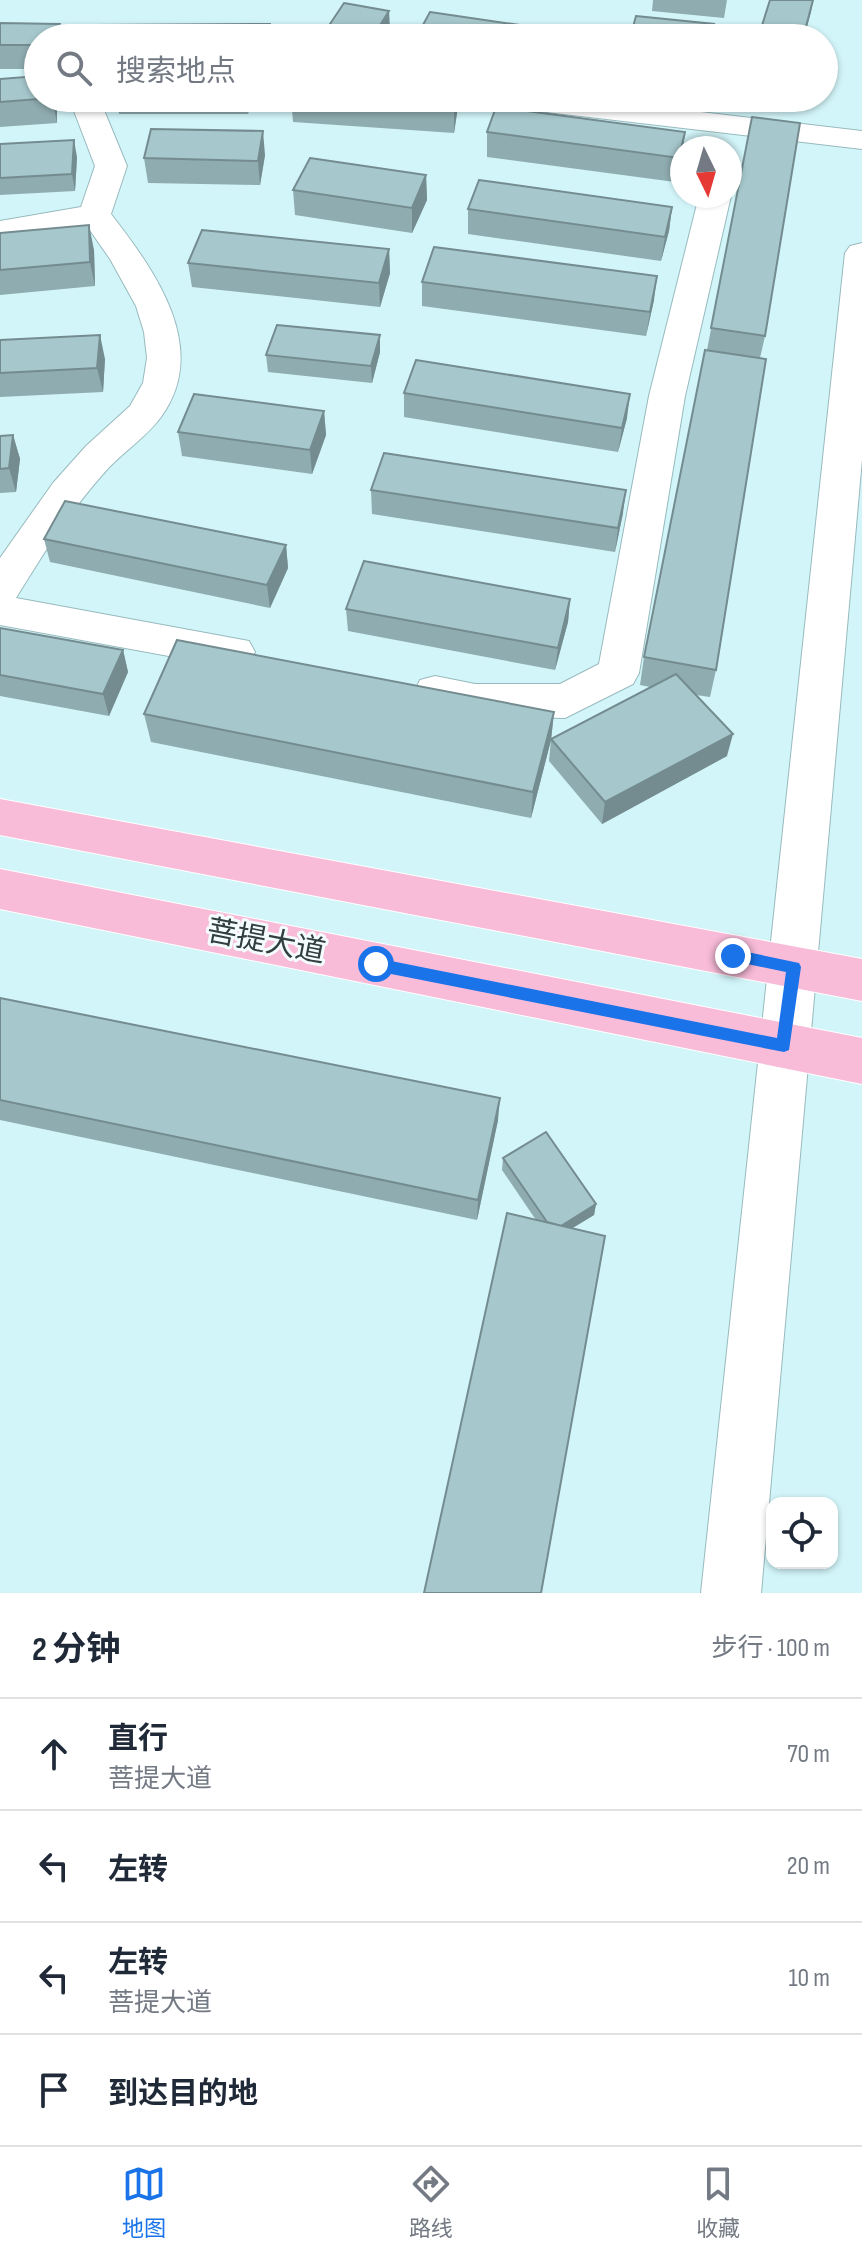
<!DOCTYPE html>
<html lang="zh">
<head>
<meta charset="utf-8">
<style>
  body { margin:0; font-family:"Sofia Sans Condensed","Noto Sans SC",sans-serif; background:#f6f6f7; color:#1f2937 }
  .controls { position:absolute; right:24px; bottom:24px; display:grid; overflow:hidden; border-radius:16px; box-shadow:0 2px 6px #0004 }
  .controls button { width:72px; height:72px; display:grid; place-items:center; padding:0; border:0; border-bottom:2px solid #e0e1e3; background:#fff; color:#1f2937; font:40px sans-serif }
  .compass { position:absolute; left:670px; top:136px; width:72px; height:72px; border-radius:50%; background:#fff; box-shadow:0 2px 6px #0004; rotate:175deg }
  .stop { position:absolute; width:24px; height:24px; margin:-18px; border:6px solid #1a73e8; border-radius:50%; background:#fff }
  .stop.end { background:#1a73e8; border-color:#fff; box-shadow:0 2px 8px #0008 }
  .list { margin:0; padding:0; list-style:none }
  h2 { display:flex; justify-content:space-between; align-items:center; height:104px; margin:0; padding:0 32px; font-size:34px }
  h2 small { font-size:26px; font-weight:400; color:#747a83 }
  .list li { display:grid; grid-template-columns:52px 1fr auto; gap:24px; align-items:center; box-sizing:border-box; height:112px; padding:0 32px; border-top:2px solid #e0e1e3 }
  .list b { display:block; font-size:30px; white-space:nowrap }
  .list p { margin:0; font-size:26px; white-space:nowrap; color:#747a83 }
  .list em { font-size:26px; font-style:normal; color:#747a83 }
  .icon { flex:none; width:44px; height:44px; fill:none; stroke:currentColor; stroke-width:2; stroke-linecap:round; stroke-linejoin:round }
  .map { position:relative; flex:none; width:862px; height:1593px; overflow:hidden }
  .search { position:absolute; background:#fff; box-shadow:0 2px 6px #0004; left:24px; right:24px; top:24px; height:88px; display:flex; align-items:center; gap:20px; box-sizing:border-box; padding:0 28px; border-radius:44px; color:#747a83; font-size:30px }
  .sheet { height:552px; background:#fff }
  nav { display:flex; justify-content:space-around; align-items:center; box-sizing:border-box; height:112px; border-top:2px solid #e0e1e3; background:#fff; font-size:22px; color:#747a83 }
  nav a { display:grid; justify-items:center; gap:4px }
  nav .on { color:#1a73e8 }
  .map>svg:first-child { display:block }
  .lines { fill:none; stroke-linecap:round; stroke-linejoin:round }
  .minor-casing { stroke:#98babe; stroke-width:2 }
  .major-casing { stroke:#fff; stroke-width:2 }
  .minor { fill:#fff; fill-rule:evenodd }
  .major { fill:#f8bbd8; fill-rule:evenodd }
  .wall { fill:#8facb0 }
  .shaded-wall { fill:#748c90 }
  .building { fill:#a6c8cd; stroke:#748c90; stroke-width:2 }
  .route { fill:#1a73e8 }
  .labels { text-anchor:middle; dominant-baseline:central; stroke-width:6; stroke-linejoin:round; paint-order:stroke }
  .street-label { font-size:30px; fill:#313f41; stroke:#f5fcfd }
</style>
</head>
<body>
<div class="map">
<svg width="862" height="1593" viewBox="0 0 862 1593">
  <rect width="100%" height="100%" fill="#d2f5f9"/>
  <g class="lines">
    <g class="minor-casing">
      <g id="minor">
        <path d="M69,98H99L127,166L111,214C155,271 211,348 161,417C145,439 121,453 104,473C70,511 43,554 16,598L249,641L255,652L249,663L234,668L0,625V558L53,483L86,446L130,406L143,383L147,358L144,332L136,306L110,259L87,226L0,241V221L81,207L95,166Z"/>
        <path d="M489,98H582L862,131V149L504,107L493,104Z"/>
        <path d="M730,194L731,196L685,396L639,673L633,684L565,718L475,716L420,704L414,692L420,680L435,676L475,684H560L599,664L649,396L699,196Z"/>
        <path d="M862,243V459L761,1593H701L845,253L850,246Z"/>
      </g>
    </g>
    <g class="major-casing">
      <g id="major">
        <path d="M0,799L862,959V1001L0,835Z"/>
        <path d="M0,869L862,1038V1084L0,909Z"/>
      </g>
    </g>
    <use href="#minor" class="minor"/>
    <use href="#major" class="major"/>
  </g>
  <g class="wall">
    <path d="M653,0H727L724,18L652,11Z"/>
    <path d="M0,23L38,38V69H0Z"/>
    <path d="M390,28L383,38H327L326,30Z"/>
    <path d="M418,34L574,38H418Z"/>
    <path d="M0,79L57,98V123L0,127Z"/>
    <path d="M117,98H251L248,114H119Z"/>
    <path d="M291,98H458L457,113L454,133L293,122Z"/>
    <path d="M752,117L765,336L760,358L716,670L710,697L696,695L727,756L602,824L549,761L551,739L650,687L640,685L644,657L707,350Z"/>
    <path d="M487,132L683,148L675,182L487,157Z"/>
    <path d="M0,144L77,157L75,191L0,195Z"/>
    <path d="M265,155L260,185L148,183L144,158Z"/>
    <path d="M426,175L427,200L412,233L295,215L293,190Z"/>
    <path d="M672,207L669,231L661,261L468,234V209Z"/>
    <path d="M0,233L94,250L95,286L0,295Z"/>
    <path d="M389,249L390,273L380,307L192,287L188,263Z"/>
    <path d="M422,282L654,300L646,336L422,306Z"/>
    <path d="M0,340L105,359L103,392L0,397Z"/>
    <path d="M380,352L372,383L268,372L266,355Z"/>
    <path d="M404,393L627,418L618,452L404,417Z"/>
    <path d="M324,411L326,435L312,474L182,456L178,432Z"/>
    <path d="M13,435L20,459L16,492L0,493V436Z"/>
    <path d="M371,490L623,513L615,552L372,514Z"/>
    <path d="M44,539L286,545L288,568L270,608L50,562Z"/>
    <path d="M570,599L568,622L555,670L348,631L346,609Z"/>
    <path d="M0,628L123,650L128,672L109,716L0,696Z"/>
    <path d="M554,712L551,740L531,818L151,742L144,714Z"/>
    <path d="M0,998L498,1120L477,1220L0,1120Z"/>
    <path d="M503,1158L596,1204L594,1215L572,1228L536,1220L502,1170Z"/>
  </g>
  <g class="shaded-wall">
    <path d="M813,0L811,12L804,38H803Z"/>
    <path d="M389,11L390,28L383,38H372Z"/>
    <path d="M60,24L63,38H57Z"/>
    <path d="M52,98H57V123Z"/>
    <path d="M247,98H251L248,114Z"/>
    <path d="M456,98H458L457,113L454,133V109Z"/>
    <path d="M263,131L265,155L260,185L258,161Z"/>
    <path d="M685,132L683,148H682V156L675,182L679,158Z"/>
    <path d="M74,140L77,157L75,191L72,174Z"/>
    <path d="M426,175L427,200L412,233V208Z"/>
    <path d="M672,207L669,231L661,261L665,237Z"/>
    <path d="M89,225L94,250L95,286L90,262Z"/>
    <path d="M389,249L390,273L380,307L379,283Z"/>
    <path d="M657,276L654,300L646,336L650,312Z"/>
    <path d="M100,335L105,359L103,392L97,368Z"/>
    <path d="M380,335V352L372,383L371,366Z"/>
    <path d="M630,394L627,418L618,452L622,428Z"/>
    <path d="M324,411L326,435L312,474L310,450Z"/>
    <path d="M13,435L20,459L16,492L9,468Z"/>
    <path d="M626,490L623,513L615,552L618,528Z"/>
    <path d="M286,545L288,568L270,608L267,585Z"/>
    <path d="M570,599L568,622L555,670L558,648Z"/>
    <path d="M123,650L128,672L109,716L103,694Z"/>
    <path d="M554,712L551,740L531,818L533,792Z"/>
    <path d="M733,734L727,756L602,824L605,802Z"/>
    <path d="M500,1098L498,1120L477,1220L478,1200Z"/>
    <path d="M596,1204L594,1215L550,1242L552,1231Z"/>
  </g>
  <g class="building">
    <path d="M770,0H813L803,38H758Z"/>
    <path d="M344,3L389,11L372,38L326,30Z"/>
    <path d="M430,12L574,33L572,38H447L418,34Z"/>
    <path d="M636,16L714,24L711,38H630Z"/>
    <path d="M0,23L60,24L57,38H38V45H0Z"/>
    <path d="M270,24L269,38H91L94,25Z"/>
    <path d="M38,76V98H52L0,102V79Z"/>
    <path d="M291,98H456L454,109Z"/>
    <path d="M496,107L685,132L679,158L487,132Z"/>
    <path d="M752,117L800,123L765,336L711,328Z"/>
    <path d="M151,129L263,131L258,161L144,158Z"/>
    <path d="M74,140L72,174L0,178V144Z"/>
    <path d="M310,158L426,175L412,208L293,190Z"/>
    <path d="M479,180L672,207L665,237L468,209Z"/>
    <path d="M89,225L90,262L0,270V233Z"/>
    <path d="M202,230L389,249L379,283L188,263Z"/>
    <path d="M434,247L657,276L650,312L422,282Z"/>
    <path d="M277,325L380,335L371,366L266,355Z"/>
    <path d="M100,335L97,368L0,373V340Z"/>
    <path d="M705,350L766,359L716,670L644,657Z"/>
    <path d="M416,360L630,394L622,428L404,393Z"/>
    <path d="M194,394L324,411L310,450L178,432Z"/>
    <path d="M13,435L9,468L0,469V436Z"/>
    <path d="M384,453L626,490L618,528L371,490Z"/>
    <path d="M65,501L286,545L267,585L44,539Z"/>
    <path d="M364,561L570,599L558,648L346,609Z"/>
    <path d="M0,628L123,650L103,694L0,675Z"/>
    <path d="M177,640L554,712L533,792L144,714Z"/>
    <path d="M676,674L733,734L605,802L551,739Z"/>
    <path d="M0,998L500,1098L478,1200L0,1100Z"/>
    <path d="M546,1132L596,1204L561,1226L547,1222L503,1158Z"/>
    <path d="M507,1213L605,1236L541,1593H424Z"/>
  </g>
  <path class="route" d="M733,949L799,963L801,967L789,1050L784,1052L376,971L369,964L376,958L777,1038L786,972L728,960L726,956Z"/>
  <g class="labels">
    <g class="street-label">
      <text transform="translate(266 942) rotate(11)">菩提大道</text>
    </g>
  </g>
</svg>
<div class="controls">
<button><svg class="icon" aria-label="locate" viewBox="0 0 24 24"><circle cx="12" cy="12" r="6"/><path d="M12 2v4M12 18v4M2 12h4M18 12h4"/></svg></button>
</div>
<svg class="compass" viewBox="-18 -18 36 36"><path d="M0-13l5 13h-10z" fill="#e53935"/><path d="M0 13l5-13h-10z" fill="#747a83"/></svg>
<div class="stop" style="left:376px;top:964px"></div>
<div class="stop end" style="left:733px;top:956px"></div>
<div class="search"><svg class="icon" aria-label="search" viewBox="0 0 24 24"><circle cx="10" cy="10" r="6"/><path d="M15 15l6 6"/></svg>搜索地点</div>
</div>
<section class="sheet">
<h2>2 分钟<small>步行 · 100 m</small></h2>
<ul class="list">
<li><svg class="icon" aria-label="ahead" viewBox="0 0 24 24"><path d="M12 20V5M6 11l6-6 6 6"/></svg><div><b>直行</b><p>菩提大道</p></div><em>70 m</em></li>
<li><svg class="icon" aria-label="left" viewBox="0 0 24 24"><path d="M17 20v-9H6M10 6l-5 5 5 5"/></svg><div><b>左转</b></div><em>20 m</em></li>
<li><svg class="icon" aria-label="left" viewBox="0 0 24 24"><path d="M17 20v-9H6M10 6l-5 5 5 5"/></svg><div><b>左转</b><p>菩提大道</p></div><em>10 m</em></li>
<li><svg class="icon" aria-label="arrive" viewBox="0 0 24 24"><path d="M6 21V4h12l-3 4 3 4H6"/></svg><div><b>到达目的地</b></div></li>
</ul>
</section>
<nav>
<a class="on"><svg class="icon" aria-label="map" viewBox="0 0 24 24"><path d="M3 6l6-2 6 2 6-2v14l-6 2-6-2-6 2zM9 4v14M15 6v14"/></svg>地图</a>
<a><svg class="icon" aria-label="directions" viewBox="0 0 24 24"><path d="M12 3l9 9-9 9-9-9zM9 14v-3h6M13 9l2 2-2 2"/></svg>路线</a>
<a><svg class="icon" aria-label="saved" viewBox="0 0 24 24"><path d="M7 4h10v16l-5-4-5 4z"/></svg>收藏</a>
</nav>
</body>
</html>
